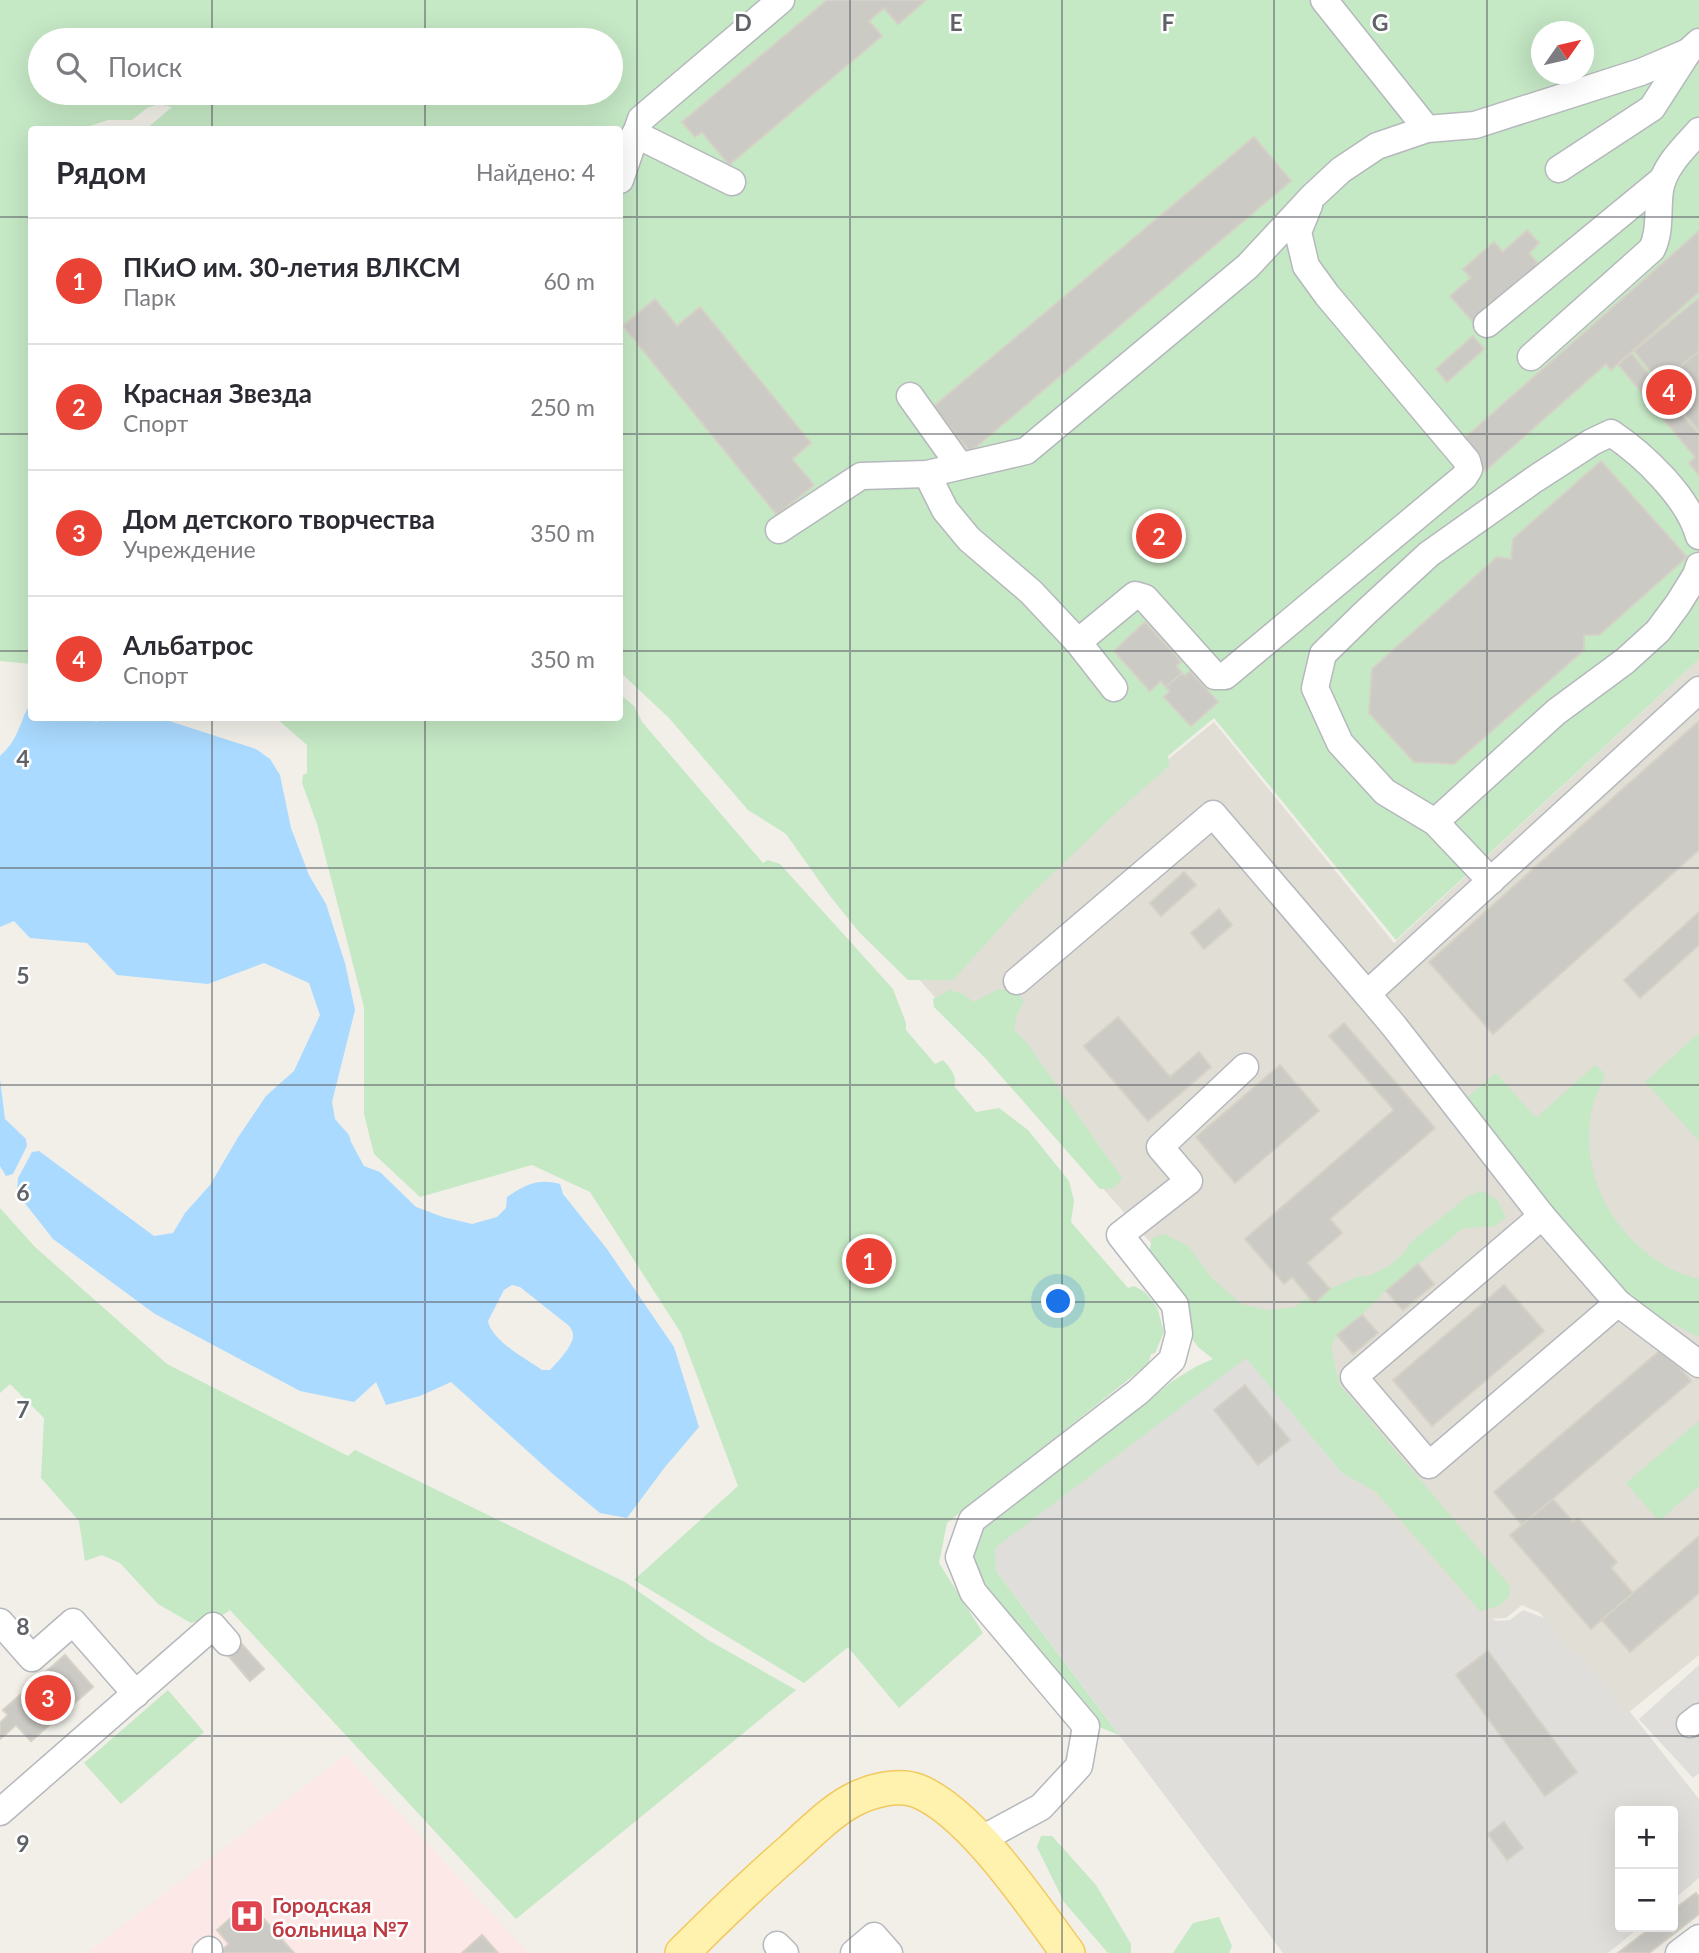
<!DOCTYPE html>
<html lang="ru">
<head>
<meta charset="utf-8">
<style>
  body { margin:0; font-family:Lato,sans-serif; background:#f2f2f3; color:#2b2b33 }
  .controls { position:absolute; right:21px; bottom:21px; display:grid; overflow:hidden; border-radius:7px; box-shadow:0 7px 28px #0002 }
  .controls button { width:63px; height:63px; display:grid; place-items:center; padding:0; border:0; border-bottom:2px solid #e1e1e2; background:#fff; color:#2b2b33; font:35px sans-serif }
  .compass { position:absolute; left:1531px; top:21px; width:63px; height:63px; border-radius:50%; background:#fff; box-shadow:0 7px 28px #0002; rotate:56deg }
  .you { position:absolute; left:1059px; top:1302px; width:24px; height:24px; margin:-18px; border:5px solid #fff; border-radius:50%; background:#1a73e8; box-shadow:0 0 0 10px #1a73e833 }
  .badge { display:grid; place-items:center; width:46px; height:46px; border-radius:50%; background:#ea4335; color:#fff; font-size:23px; font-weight:700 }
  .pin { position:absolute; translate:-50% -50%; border:4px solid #fff; box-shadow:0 2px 7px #0006 }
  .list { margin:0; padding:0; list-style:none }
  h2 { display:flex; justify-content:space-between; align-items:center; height:91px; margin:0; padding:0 28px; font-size:30px }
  h2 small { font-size:23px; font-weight:400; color:#7c7c81 }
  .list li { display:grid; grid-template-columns:46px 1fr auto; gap:21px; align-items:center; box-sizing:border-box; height:126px; padding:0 28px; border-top:2px solid #e1e1e2 }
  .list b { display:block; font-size:26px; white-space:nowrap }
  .list p { margin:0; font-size:23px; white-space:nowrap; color:#7c7c81 }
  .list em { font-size:23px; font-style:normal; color:#7c7c81 }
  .icon { flex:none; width:38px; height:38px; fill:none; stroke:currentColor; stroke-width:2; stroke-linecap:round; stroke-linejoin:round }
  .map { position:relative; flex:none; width:1699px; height:1953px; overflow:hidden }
  .search { position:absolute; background:#fff; box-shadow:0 7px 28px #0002; left:28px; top:28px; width:595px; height:77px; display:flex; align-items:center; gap:18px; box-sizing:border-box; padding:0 24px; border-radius:38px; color:#7c7c81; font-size:26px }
  .panel { position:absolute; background:#fff; box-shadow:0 7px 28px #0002; left:28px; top:126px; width:595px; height:595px; border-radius:7px }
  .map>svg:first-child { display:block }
  .industrial { fill:#e0deda }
  .education { fill:#e1ded6 }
  .medical { fill:#fce8e6 }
  .green { fill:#c5e8c5; fill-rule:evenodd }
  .water { fill:#aadaff; fill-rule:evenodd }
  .building { fill:#cccac5; stroke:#d6d1c6; stroke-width:2 }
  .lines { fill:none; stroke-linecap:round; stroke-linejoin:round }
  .minor-casing { stroke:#b5b8bc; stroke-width:29 }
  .major-casing { stroke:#f2c960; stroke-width:36 }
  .minor { stroke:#fff; stroke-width:26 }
  .major { stroke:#fff2af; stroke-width:33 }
  .grid { fill:none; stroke:#5f6368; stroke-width:2; stroke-opacity:0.55 }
  .labels { text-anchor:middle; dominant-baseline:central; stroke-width:5; stroke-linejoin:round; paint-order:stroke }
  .health-label { font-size:21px; font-weight:bold; fill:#be3a42; stroke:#fff; text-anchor:start }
  .grid-label { font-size:23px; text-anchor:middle; font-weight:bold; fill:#5f6368; stroke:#fff; stroke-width:5; stroke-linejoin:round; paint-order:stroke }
</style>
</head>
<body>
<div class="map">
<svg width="1699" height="1953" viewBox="0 0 1699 1953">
  <rect width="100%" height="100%" fill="#f1efe8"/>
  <g class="industrial">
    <path d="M1246,1357L1342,1473L1376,1492L1480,1611L1496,1621L1510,1620L1523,1610L1547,1619L1589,1660L1699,1799V1878L1673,1900V1811H1620V1927H1640L1608,1953H1283L996,1571L994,1548Z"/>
    <path d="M1699,1665V1773L1693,1778L1639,1719Z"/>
  </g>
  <path class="education" d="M1699,659V1655L1628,1713L1585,1661L1563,1643L1540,1613L1522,1605L1506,1618L1485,1619L1469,1605L910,969L1214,722L1394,943Z"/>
  <path class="medical" d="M346,1755L528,1953H86Z"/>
  <g class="green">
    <path d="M0,0H1699V659L1396,940L1214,718L1168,756L1169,766L1119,810L1027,898L953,980H908L859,932L830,896L786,834L748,810L669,718L620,672V130L146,129L172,107L159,104L147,108L132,120H108L84,128L32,130L31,664L0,661ZM1542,32H1584V74H1542ZM40,40H611V93H40Z"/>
    <path d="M620,694L634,706L642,722L763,863L768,860L780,864L893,989L906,1023V1030L935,1064L943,1060C949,1067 958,1076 954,1086L976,1112L999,1108L1028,1130L1069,1181L1074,1201L1071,1222L1128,1288L1134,1286L1145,1292L1157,1307L1164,1332L1155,1353L1151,1354L1148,1364L947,1523L939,1563L983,1633L899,1708L848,1647L804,1683L634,1580L738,1486L681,1333L590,1192L532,1165L420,1197L374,1154L364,1114V1007L317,824L302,783L303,775L307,773V745L276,718H620Z"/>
    <path d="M999,989L1015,991L1024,1001L1016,1017L1014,1030L1026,1042L1122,1178L1115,1188L1100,1189L987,1060L934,1007L933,999L949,990L963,994L974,1002Z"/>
    <path d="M1699,1033V1141L1645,1082Z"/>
    <path d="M1595,1065L1605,1074C1599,1089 1592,1104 1590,1120C1583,1182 1615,1237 1669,1268C1678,1273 1689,1276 1699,1279V1337L1628,1301L1464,1100L1496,1073L1536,1118Z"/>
    <path d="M1482,1191L1497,1200L1506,1217L1494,1227H1478L1462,1229L1386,1290L1362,1315L1337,1335L1331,1346L1339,1384L1510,1586L1509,1597L1499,1606L1480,1611L1376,1492L1342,1473L1246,1358L995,1548L996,1571L1119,1735L1087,1722L977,1583C971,1560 970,1548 985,1528L1174,1380L1197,1366L1213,1359L1198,1347L1188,1333L1185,1302L1177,1285L1149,1254L1152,1238L1165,1234L1188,1246L1211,1277L1241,1304L1267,1310L1295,1307L1309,1297L1314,1303L1330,1289L1359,1276H1369L1389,1266L1403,1254L1410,1243L1468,1196Z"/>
    <path d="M0,1208L35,1247L167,1364L348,1456L355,1450L625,1582L708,1640L796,1690L516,1919L230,1610L223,1615L191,1623L158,1604L120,1563L102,1555L85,1561L79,1521L41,1478L44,1418L10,1384L0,1393Z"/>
    <path d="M1699,1421V1486L1659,1521L1626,1483Z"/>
    <path d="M168,1690L204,1732L121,1804L84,1763Z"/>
    <path d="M1041,1836H1052L1096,1885L1131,1944V1953H1108L1064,1902L1037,1847Z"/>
    <path d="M1219,1917L1232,1946L1229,1953H1173L1193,1923Z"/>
  </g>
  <g class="water">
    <path d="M31,705L32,718H86L97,722L101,718H160L256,749L270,759L280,775L291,828L309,875L326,904L345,963L355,1010L332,1102L335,1119L349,1135L351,1142L364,1166L380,1172L416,1207L443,1217L472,1224L497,1217L506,1208L507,1197C525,1185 538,1178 560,1184L563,1194L607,1249L674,1347L699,1427L665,1467L627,1518L600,1513L554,1475L451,1382L420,1396L386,1405L376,1382L354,1402L300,1391L155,1314L53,1239L17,1193L18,1178L32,1152L39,1151L154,1236L173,1233L185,1213L210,1185L237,1139L266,1096L294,1071L320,1015L309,983L264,963L208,984L117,975L87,943L30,938L14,921L0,927V756C9,748 16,737 20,726C24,718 24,711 31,705ZM512,1285L520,1287L568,1325C571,1328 573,1331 573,1335C574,1345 557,1363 550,1370H542C526,1359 491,1340 488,1321L504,1290Z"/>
    <path d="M0,1079L5,1119L26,1139L27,1146L13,1174L6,1176L0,1166Z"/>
  </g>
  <g class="building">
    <path d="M827,0H926L898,24L884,8L869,21L882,36L729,165L702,132L695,137L682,122Z"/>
    <path d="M1254,137L1291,181L970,452L933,407Z"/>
    <path d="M1527,230L1539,243L1529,253L1540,266L1475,324L1450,296L1471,278L1463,269L1494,242L1503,252Z"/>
    <path d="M1699,231V292L1611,370L1606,364L1485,471L1459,443Z"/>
    <path d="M1699,298V351L1660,383L1634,351Z"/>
    <path d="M655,299L677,326L700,307L811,443L792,459L814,485L777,515L623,326Z"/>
    <path d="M1473,336L1484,349L1447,382L1436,369Z"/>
    <path d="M1699,351V431L1660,383Z"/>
    <path d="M1631,353L1699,435V475L1689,463L1695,457L1618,364Z"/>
    <path d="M1601,461L1687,557L1599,635H1584V650L1454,764L1414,762L1369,713L1372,669L1497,557L1511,559L1513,539Z"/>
    <path d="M1145,622L1181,662L1176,666L1182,673L1166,687L1161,681L1150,691L1114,651Z"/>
    <path d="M1190,671L1218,702L1191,726L1164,697L1170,691L1166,687L1182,673L1185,676Z"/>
    <path d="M1699,721V850L1493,1034L1429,962Z"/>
    <path d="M1184,872L1196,885L1161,916L1150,903Z"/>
    <path d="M1219,909L1232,925L1204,949L1191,933Z"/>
    <path d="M1699,912V945L1640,998L1624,980Z"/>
    <path d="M1118,1017L1170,1077L1199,1052L1211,1067L1148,1121L1084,1046Z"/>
    <path d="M1344,1023L1435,1128L1330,1219L1342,1233L1307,1263L1330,1289L1314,1303L1292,1277L1284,1284L1245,1239L1394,1110L1329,1036Z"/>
    <path d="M1280,1065L1319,1111L1235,1183L1196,1137Z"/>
    <path d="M1418,1264L1434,1284L1403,1310L1386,1291Z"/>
    <path d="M1504,1285L1544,1331L1432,1426L1393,1380Z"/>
    <path d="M1362,1315L1378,1333L1353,1354L1337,1335Z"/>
    <path d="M1663,1348L1691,1381L1522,1525L1494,1492Z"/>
    <path d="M1245,1385L1290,1440L1258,1465L1214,1410Z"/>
    <path d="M1553,1499L1573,1522L1578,1518L1617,1562L1611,1568L1633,1593L1591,1629L1510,1535Z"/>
    <path d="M1699,1536V1593L1630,1652L1602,1620Z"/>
    <path d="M239,1641L264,1669L250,1681L226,1653Z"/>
    <path d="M1488,1651L1577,1772L1545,1796L1456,1675Z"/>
    <path d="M65,1655L93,1687L31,1741L16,1725L0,1739V1723L8,1715L3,1710Z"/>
    <path d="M1504,1822L1523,1848L1507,1860L1488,1834Z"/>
    <path d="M1696,1893L1699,1897V1914L1649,1953H1618L1652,1927H1673V1910Z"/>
    <path d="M249,1902L294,1953H218L229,1944L217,1930Z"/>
    <path d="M482,1935L498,1953H462Z"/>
  </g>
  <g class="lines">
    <g class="minor-casing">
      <g id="minor">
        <path d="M1324,0L1427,129"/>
        <path d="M635,134L732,182"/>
        <path d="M1559,169L1652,108L1688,52"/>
        <path d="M620,180L641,119L781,0"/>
        <path d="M1487,324L1662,180"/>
        <path d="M1531,357L1652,249C1661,230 1657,210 1660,190C1664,166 1684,148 1699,131"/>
        <path d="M910,396L960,466"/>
        <path d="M927,474L945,510L969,539L1031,592L1078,642L1114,688"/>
        <path d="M779,530L861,476L927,474L1026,451L1248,266L1312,197L1341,170L1377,146L1427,129L1475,125L1641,72L1688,52L1699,42"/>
        <path d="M1078,642L1135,595L1145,598L1215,676H1225L1464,477L1469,469L1467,461L1327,295L1306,266L1298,232L1309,205"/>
        <path d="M1699,690L1367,994L1394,1026L1542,1216L1618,1303L1699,1364"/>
        <path d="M1435,822L1556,712L1625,661L1658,631L1678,604L1696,575L1699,566"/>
        <path d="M1491,881L1435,822L1385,792L1340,743L1315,688L1323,654L1365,613L1429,554L1535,479L1592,442L1611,433C1644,455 1688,497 1699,536"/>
        <path d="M1017,981L1213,814L1367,994"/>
        <path d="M1542,1216L1354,1377L1429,1465L1618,1303"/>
        <path d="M0,1622L32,1658L73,1622L136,1694"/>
        <path d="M1690,1724L1699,1717"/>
        <path d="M0,1812L213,1626L227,1642"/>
        <path d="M980,1840L1041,1807L1079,1766L1086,1726L973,1592L959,1557L972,1520L1138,1392L1172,1360L1179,1334L1175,1305L1120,1235L1189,1181L1160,1147L1245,1067"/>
        <path d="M777,1945L785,1953"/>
        <path d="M206,1953L209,1950"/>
        <path d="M854,1953L874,1936L889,1953"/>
        <path d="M1679,1953L1699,1938"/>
      </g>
    </g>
    <g class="major-casing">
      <path id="major" d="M682,1953C717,1918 752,1884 790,1851C809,1834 828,1814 851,1801C869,1791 898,1783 918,1791C972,1813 1033,1906 1068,1953"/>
    </g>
    <use href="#minor" class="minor"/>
    <use href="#major" class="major"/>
  </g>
  <path class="grid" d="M212,0V40M425,0V40M637,0V1953M850,0V1953M1062,0V1953M1274,0V1953M1487,0V1953M212,93V130M425,93V130M0,217H32M620,217H1699M0,434H32M620,434H1699M0,651H32M620,651H1699M212,718V1953M425,718V1953M0,868H1699M0,1085H1699M0,1302H1699M0,1519H1699M0,1736H1699"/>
  <defs>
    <g id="hospital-square" transform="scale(1.75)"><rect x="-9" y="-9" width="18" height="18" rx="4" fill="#e0444e" stroke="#fff"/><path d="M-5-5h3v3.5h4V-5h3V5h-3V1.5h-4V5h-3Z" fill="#fff"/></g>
  </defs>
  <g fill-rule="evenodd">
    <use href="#hospital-square" x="247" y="1916"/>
  </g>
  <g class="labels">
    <g class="health-label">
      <text x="272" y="1904">Городская<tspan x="272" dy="24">больница №7</tspan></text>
    </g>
  </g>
  <g class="grid-label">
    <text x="743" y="31">D</text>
    <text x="956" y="31">E</text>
    <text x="1168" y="31">F</text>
    <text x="1380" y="31">G</text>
    <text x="23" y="767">4</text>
    <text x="23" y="984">5</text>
    <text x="23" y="1201">6</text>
    <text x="23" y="1418">7</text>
    <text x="23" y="1635">8</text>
    <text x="23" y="1852">9</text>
  </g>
</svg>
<div class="controls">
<button>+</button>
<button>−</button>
</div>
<svg class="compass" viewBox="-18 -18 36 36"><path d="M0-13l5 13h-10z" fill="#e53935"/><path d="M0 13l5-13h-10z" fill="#7c7c81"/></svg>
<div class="you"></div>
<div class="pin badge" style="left:869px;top:1261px">1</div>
<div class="pin badge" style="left:1159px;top:536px">2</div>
<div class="pin badge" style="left:48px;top:1698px">3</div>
<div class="pin badge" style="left:1669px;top:392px">4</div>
<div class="search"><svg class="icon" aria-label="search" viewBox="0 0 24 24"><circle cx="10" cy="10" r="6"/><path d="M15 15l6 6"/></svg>Поиск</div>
<section class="panel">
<h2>Рядом<small>Найдено: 4</small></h2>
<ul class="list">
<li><span class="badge">1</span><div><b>ПКиО им. 30-летия ВЛКСМ</b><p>Парк</p></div><em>60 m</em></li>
<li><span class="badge">2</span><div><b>Красная Звезда</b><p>Спорт</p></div><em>250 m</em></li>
<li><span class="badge">3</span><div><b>Дом детского творчества</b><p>Учреждение</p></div><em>350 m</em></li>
<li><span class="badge">4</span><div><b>Альбатрос</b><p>Спорт</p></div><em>350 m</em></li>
</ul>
</section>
</div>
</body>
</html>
